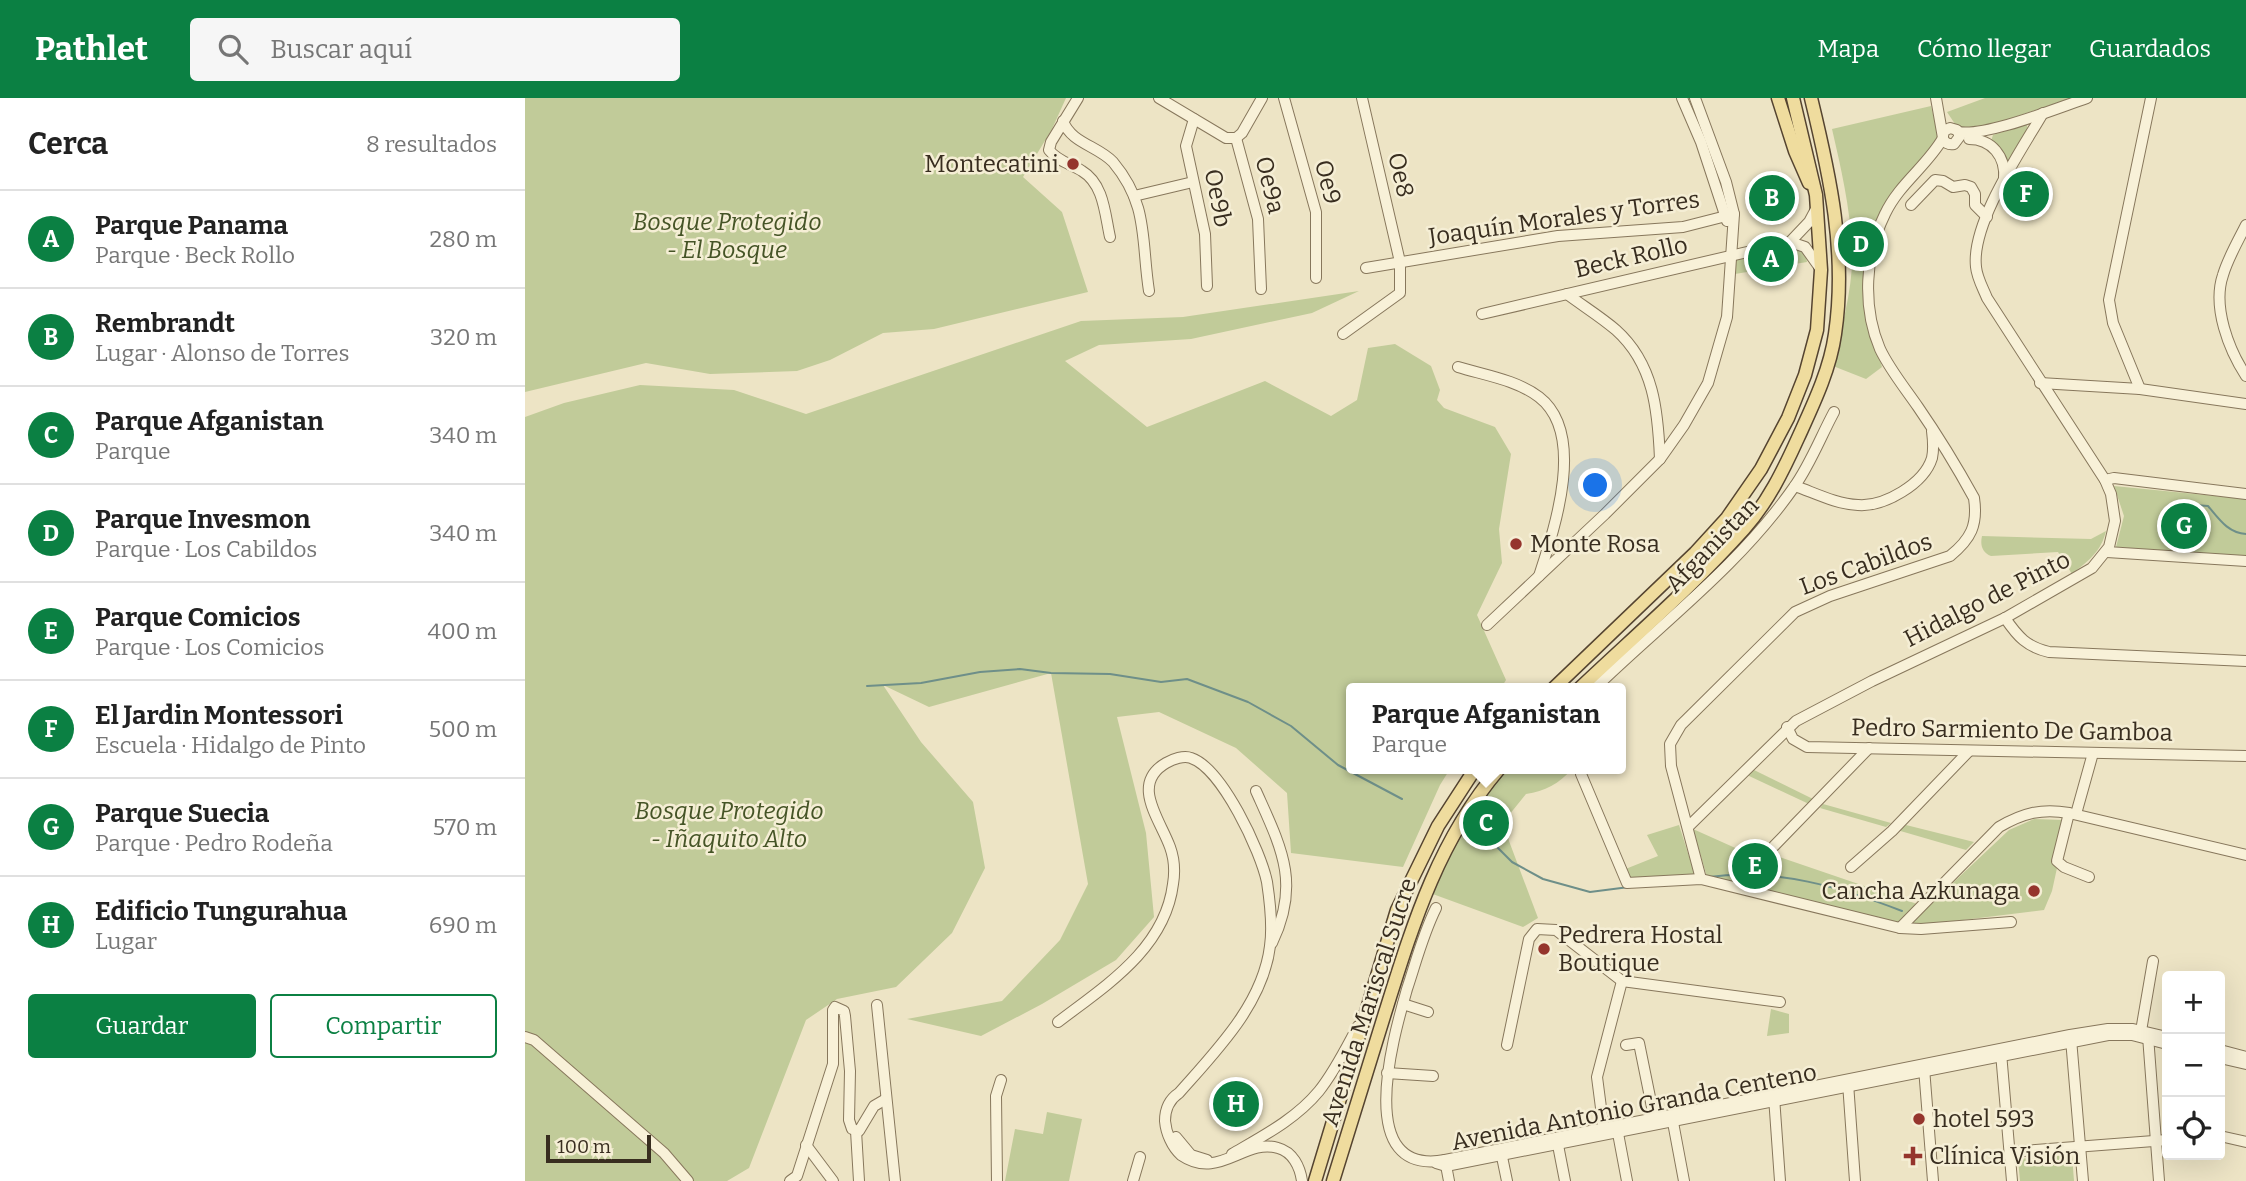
<!DOCTYPE html>
<html lang="es">
<head>
<meta charset="utf-8">
<style>
  body { margin:0; font-family:Bitter,serif; background:#f6f6f6; color:#222 }
  .controls { position:absolute; right:21px; bottom:21px; display:grid; overflow:hidden; border-radius:7px; box-shadow:0 7px 28px #0002 }
  .controls button { width:63px; height:63px; display:grid; place-items:center; padding:0; border:0; border-bottom:2px solid #e0e0e0; background:#fff; color:#222; font:35px sans-serif }
  .scale { position:absolute; left:21px; bottom:18px; width:105px; box-sizing:border-box; padding-left:7px; border:4px solid #382d1f; border-top:0; font-size:19px; line-height:24px; white-space:nowrap; color:#382d1f; -webkit-text-stroke:5px #f5eed5; paint-order:stroke }
  .you { position:absolute; left:1071px; top:388px; width:24px; height:24px; margin:-18px; border:5px solid #fff; border-radius:50%; background:#1a73e8; box-shadow:0 0 0 10px #1a73e833 }
  .badge { display:grid; place-items:center; width:46px; height:46px; border-radius:50%; background:#0b8043; color:#fff; font-size:23px; font-weight:700 }
  .pin { position:absolute; translate:-50% -50%; border:4px solid #fff; box-shadow:0 2px 7px #0006 }
  .popup { position:absolute; left:821px; top:585px; width:280px; height:91px; box-sizing:border-box; display:grid; place-content:center; border-radius:7px; background:#fff; filter:drop-shadow(0 2px 5px #0005); font-size:23px; white-space:nowrap; color:#767676 }
  .popup b { font-size:26px; color:#222 }
  .popup::after { content:''; position:absolute; left:50%; top:100%; margin-left:-14px; border:14px solid transparent; border-top-color:#fff }
  .list { margin:0; padding:0; list-style:none }
  h2 { display:flex; justify-content:space-between; align-items:center; height:91px; margin:0; padding:0 28px; font-size:30px }
  h2 small { font-size:23px; font-weight:400; color:#767676 }
  .list li { display:grid; grid-template-columns:46px 1fr auto; gap:21px; align-items:center; box-sizing:border-box; height:98px; padding:0 28px; border-top:2px solid #e0e0e0 }
  .list b { display:block; font-size:26px; white-space:nowrap }
  .list p { margin:0; font-size:23px; white-space:nowrap; color:#767676 }
  .list em { font-size:23px; font-style:normal; color:#767676 }
  .actions { display:flex; gap:14px; padding:21px 28px }
  .actions a { flex:1; padding:16px 0; border:2px solid #0b8043; border-radius:7px; text-align:center; font-size:24px; color:#0b8043 }
  .actions .main { background:#0b8043; color:#fff }
  .icon { flex:none; width:38px; height:38px; fill:none; stroke:currentColor; stroke-width:2; stroke-linecap:round; stroke-linejoin:round }
  .map { position:relative; flex:none; width:1721px; height:1083px; overflow:hidden }
  header { display:flex; align-items:center; gap:42px; box-sizing:border-box; height:98px; padding:0 35px; background:#0b8043; color:#fff }
  header strong { font-size:33px }
  nav { display:flex; gap:38px; margin-inline-start:auto; font-size:24px }
  .search { width:490px; height:63px; background:#f6f6f6; display:flex; align-items:center; gap:18px; box-sizing:border-box; padding:0 24px; border-radius:7px; color:#767676; font-size:26px }
  main { display:flex }
  aside { flex:1; background:#fff }
  .map>svg:first-child { display:block }
  .green { fill:#c1cb99 }
  .lines { fill:none; stroke-linecap:round; stroke-linejoin:round }
  .stream { stroke:#6e8f89; stroke-width:2 }
  .minor-casing { stroke:#87775c; stroke-width:12 }
  .major-casing { stroke:#554430; stroke-width:15 }
  .minor { stroke:#f8f1d8; stroke-width:10 }
  .major { stroke:#efdc9e; stroke-width:12 }
  .poi-dot { fill:#95352d; stroke:#f5eed5; stroke-width:2.5 }
  .labels { text-anchor:middle; dominant-baseline:central; stroke-width:5; stroke-linejoin:round; paint-order:stroke }
  .poi-label { font-size:24px; fill:#382d1f; stroke:#f5eed5; text-anchor:start }
  .street-label { font-size:24px; fill:#382d1f; stroke:#f5eed5 }
  .park-label { font-size:24px; font-style:italic; fill:#455426; stroke:#f5eed5 }
</style>
</head>
<body>
<header>
<strong>Pathlet</strong>
<div class="search"><svg class="icon" aria-label="search" viewBox="0 0 24 24"><circle cx="10" cy="10" r="6"/><path d="M15 15l6 6"/></svg>Buscar aquí</div>
<nav><a>Mapa</a><a>Cómo llegar</a><a>Guardados</a></nav>
</header>
<main>
<aside>
<h2>Cerca<small>8 resultados</small></h2>
<ul class="list">
<li><span class="badge">A</span><div><b>Parque Panama</b><p>Parque · Beck Rollo</p></div><em>280 m</em></li>
<li><span class="badge">B</span><div><b>Rembrandt</b><p>Lugar · Alonso de Torres</p></div><em>320 m</em></li>
<li><span class="badge">C</span><div><b>Parque Afganistan</b><p>Parque</p></div><em>340 m</em></li>
<li><span class="badge">D</span><div><b>Parque Invesmon</b><p>Parque · Los Cabildos</p></div><em>340 m</em></li>
<li><span class="badge">E</span><div><b>Parque Comicios</b><p>Parque · Los Comicios</p></div><em>400 m</em></li>
<li><span class="badge">F</span><div><b>El Jardin Montessori</b><p>Escuela · Hidalgo de Pinto</p></div><em>500 m</em></li>
<li><span class="badge">G</span><div><b>Parque Suecia</b><p>Parque · Pedro Rodeña</p></div><em>570 m</em></li>
<li><span class="badge">H</span><div><b>Edificio Tungurahua</b><p>Lugar</p></div><em>690 m</em></li>
</ul>
<div class="actions"><a class="main">Guardar</a><a>Compartir</a></div>
</aside>
<div class="map">
<svg width="1721" height="1083" viewBox="0 0 1721 1083">
  <rect width="100%" height="100%" fill="#ede4c5"/>
  <g class="green">
    <path d="M0,0H541L527,31L498,79L537,114L563,194L409,231L358,235L305,262L272,273L185,276L121,265L0,294Z"/>
    <path d="M1460,0H1546L1448,33L1432,29L1422,14Z"/>
    <path d="M1406,8L1414,40C1400,61 1380,76 1366,98C1327,162 1340,202 1357,269L1341,281L1308,268C1316,230 1329,189 1327,150C1325,109 1316,70 1307,31Z"/>
    <path d="M1501,26L1503,30L1484,68L1477,52L1466,43L1468,37Z"/>
    <path d="M1263,147C1274,150 1280,151 1282,164L1210,176V159Z"/>
    <path d="M834,193L787,215L666,241L574,247L540,263L622,329L740,283L806,318L832,302L843,250L870,246L906,268L915,292L912,302L919,310L970,329L986,356L974,431L977,465L952,517L981,582L976,590H826V671H925L915,687L878,769L766,755L762,695L711,650L634,614L592,619L621,735L629,819L591,862L517,906L456,938L382,921L477,903L535,842L563,786L526,575L404,609L358,587L396,644L448,704L460,770L427,835L371,889L312,901L281,922L224,1070L202,1083H0V319L39,305L115,287L209,292L281,316L556,223L658,219Z"/>
    <path d="M1589,388L1721,401V459L1591,449L1599,418Z"/>
    <path d="M1581,433C1576,454 1563,463 1547,476L1533,454L1466,458C1457,454 1455,447 1457,438L1566,441Z"/>
    <path d="M979,671H1047C1034,686 1020,693 1001,696L980,722L984,743L1013,820L998,829L905,795L939,728Z"/>
    <path d="M1229,672L1288,701L1284,706L1222,677Z"/>
    <path d="M1298,706L1366,725L1361,729L1295,710Z"/>
    <path d="M1509,721L1539,722L1527,762L1532,770L1527,793L1519,812L1381,829L1484,732Z"/>
    <path d="M1154,727L1170,777L1101,780L1098,772L1133,758L1122,737Z"/>
    <path d="M1381,727L1449,744L1441,752L1372,732Z"/>
    <path d="M1168,731L1226,757L1240,754L1392,806L1372,825L1182,779Z"/>
    <path d="M1246,911L1264,916V935L1242,938Z"/>
    <path d="M522,1014L557,1021L544,1083H480L490,1031L518,1036Z"/>
    <path d="M1547,1057L1549,1083H1495L1493,1061Z"/>
  </g>
  <g class="lines">
    <g class="stream">
      <path d="M1640,423H1652L1670,407L1683,408C1694,421 1703,435 1721,436"/>
      <path d="M342,588L396,585L455,574L495,571L526,575L585,576L636,584L662,581L723,604L766,628L813,667L877,701"/>
      <path d="M966,743L987,764L1018,781L1065,794L1104,789"/>
      <path d="M1184,779C1252,770 1315,789 1377,813"/>
    </g>
    <g class="minor-casing">
      <g id="minor">
        <path d="M553,0L526,44L524,52C532,63 546,66 557,73C579,86 580,117 585,139"/>
        <path d="M634,0L701,40H711"/>
        <path d="M759,0L791,114V180"/>
        <path d="M1157,0L1176,44L1202,123"/>
        <path d="M1411,0L1418,40C1419,45 1424,47 1429,46L1435,38L1432,32L1425,30L1419,33L1418,38"/>
        <path d="M669,21L661,48L680,136L682,188"/>
        <path d="M538,23C546,45 573,48 588,64C624,107 616,142 624,193"/>
        <path d="M1433,34C1461,39 1532,10 1562,0"/>
        <path d="M711,40L733,121L736,191"/>
        <path d="M711,40L717,35L737,0"/>
        <path d="M1444,41C1467,41 1481,59 1479,81"/>
        <path d="M609,98L668,84"/>
        <path d="M1386,107L1410,82L1418,83L1428,89L1440,87L1446,89L1450,96V107L1462,119"/>
        <path d="M1721,127C1713,143 1703,160 1698,177C1687,209 1704,252 1721,278"/>
        <path d="M1265,144L1280,149L1295,170"/>
        <path d="M841,170L1033,138L1158,129L1209,116"/>
        <path d="M1042,196C1058,208 1076,219 1091,232C1129,266 1133,313 1135,361"/>
        <path d="M957,216L1265,144L1284,124L1292,109"/>
        <path d="M818,236L875,195V164L837,0"/>
        <path d="M933,269C959,277 992,282 1014,299C1062,336 1029,432 1014,478"/>
        <path d="M1515,285L1615,291L1721,306"/>
        <path d="M1615,291L1588,225L1584,202L1626,0"/>
        <path d="M1580,382L1589,380L1721,396"/>
        <path d="M1270,388C1290,395 1311,406 1333,407C1359,409 1399,386 1407,360C1409,351 1408,341 1407,333"/>
        <path d="M1582,454L1721,463"/>
        <path d="M1480,520C1493,539 1502,549 1524,554L1721,563"/>
        <path d="M962,527L1080,416L1135,361L1159,327L1183,285L1202,219L1209,116L1201,84L1170,0"/>
        <path d="M1070,590C1137,525 1215,467 1269,389C1285,367 1296,338 1309,314"/>
        <path d="M1262,629L1268,641L1282,649L1721,658"/>
        <path d="M1056,676L1102,785L1176,781L1375,830L1396,831L1486,824"/>
        <path d="M731,693C756,749 776,785 747,845"/>
        <path d="M1544,715L1532,763L1539,769L1564,779"/>
        <path d="M1551,716L1568,655"/>
        <path d="M1163,729L1271,623L1347,583L1480,520L1567,470L1584,449L1590,423L1586,396L1580,382L1462,200C1458,190 1452,180 1451,169C1446,125 1496,53 1518,15"/>
        <path d="M1249,748L1344,650"/>
        <path d="M1326,769L1367,733L1444,653"/>
        <path d="M1176,781L1146,668L1145,646L1156,627L1270,514L1305,498L1425,458C1446,441 1453,427 1449,400C1432,369 1413,338 1393,309C1380,290 1365,272 1355,251C1337,209 1340,156 1360,116C1374,86 1402,68 1418,40"/>
        <path d="M911,810C898,836 891,864 882,891C869,937 827,1079 920,1062L1545,937L1583,931H1608L1642,939"/>
        <path d="M1375,830L1474,729C1498,715 1517,710 1544,715L1721,757"/>
        <path d="M878,906L903,914"/>
        <path d="M352,907L370,1083"/>
        <path d="M533,924C580,888 640,851 648,786C650,774 649,760 645,749C635,721 605,686 641,665C648,661 659,657 666,660C697,670 736,754 742,784C745,804 748,828 745,848C738,906 691,953 654,995C645,1001 640,1011 640,1023C641,1035 647,1049 656,1057C694,1083 719,1040 753,1050C768,1054 775,1069 777,1083"/>
        <path d="M1616,933L1628,863"/>
        <path d="M1623,938L1634,1083"/>
        <path d="M0,939L9,942L139,1055L163,1083"/>
        <path d="M1546,941L1558,1083"/>
        <path d="M982,947L1004,841L1012,831L1031,832L1097,883L1255,904"/>
        <path d="M1101,947L1114,945L1129,1019"/>
        <path d="M1695,952L1721,959"/>
        <path d="M1476,955L1487,1083"/>
        <path d="M1695,960L1721,966"/>
        <path d="M1399,970L1408,1083"/>
        <path d="M862,975L908,978"/>
        <path d="M1323,985L1330,1083"/>
        <path d="M1249,999L1255,1083"/>
        <path d="M1147,1019L1159,1083"/>
        <path d="M1092,1030L1102,1083"/>
        <path d="M331,1033L334,1083"/>
        <path d="M1079,1033L1072,979L1097,883"/>
        <path d="M1695,1038L1721,1044"/>
        <path d="M651,1039L666,1057L682,1062"/>
        <path d="M1032,1042L1040,1083"/>
        <path d="M281,1047L308,1083"/>
        <path d="M976,1054L982,1083"/>
        <path d="M1485,1054L1642,1042"/>
        <path d="M707,1056C738,1038 771,1021 794,993C810,973 821,950 833,928"/>
        <path d="M920,1062L924,1083"/>
        <path d="M911,1065L921,1068L1583,937H1607L1642,946"/>
        <path d="M265,1083L272,1078L308,966V912L310,909L319,913L320,918L325,973L324,1022L327,1031L334,1033L349,1008L361,1001"/>
        <path d="M472,1083L471,998L476,982"/>
        <path d="M608,1083L615,1059"/>
      </g>
    </g>
    <g class="major-casing">
      <g id="major">
        <path d="M1253,0L1270,53L1284,85"/>
        <path d="M1029,590L1170,455L1202,420L1236,371L1263,320L1280,277L1292,232L1296,172L1291,97L1268,0"/>
        <path d="M1055,590C1110,538 1168,488 1219,431C1243,404 1258,373 1273,340C1288,307 1305,272 1310,236C1322,155 1305,78 1286,0"/>
        <path d="M790,1083L872,812L913,728L950,671"/>
        <path d="M808,1083C825,1027 843,971 860,915C888,826 913,743 974,671"/>
      </g>
    </g>
    <use href="#minor" class="minor"/>
    <use href="#major" class="major"/>
  </g>
  <g class="poi-dot">
    <circle cx="548" cy="66" r="7"/>
    <circle cx="991" cy="446" r="7"/>
    <circle cx="1509" cy="793" r="7"/>
    <circle cx="1019" cy="851" r="7"/>
    <circle cx="1394" cy="1021" r="7"/>
    <path d="M1384.5 1047.5h7v7h7v7h-7v7h-7v-7h-7v-7h7z"/>
  </g>
  <g class="labels">
    <g class="poi-label">
      <text x="534" y="66" text-anchor="end">Montecatini</text>
      <text x="1005" y="446">Monte Rosa</text>
      <text x="1495" y="793" text-anchor="end">Cancha Azkunaga</text>
      <text x="1033" y="837">Pedrera Hostal<tspan x="1033" dy="28">Boutique</tspan></text>
      <text x="1408" y="1021">hotel 593</text>
      <text x="1404" y="1058">Clínica Visión</text>
    </g>
    <g class="street-label">
      <text transform="translate(876 77) rotate(77)">Oe8</text>
      <text transform="translate(803 84) rotate(76)">Oe9</text>
      <text transform="translate(745 87) rotate(76)">Oe9a</text>
      <text transform="translate(693 100) rotate(79)">Oe9b</text>
      <text transform="translate(1039 120) rotate(-8)">Joaquín Morales y Torres</text>
      <text transform="translate(1106 159) rotate(-13)">Beck Rollo</text>
      <text transform="translate(1187 447) rotate(-46)">Afganistan</text>
      <text transform="translate(1341 466) rotate(-20)">Los Cabildos</text>
      <text transform="translate(1462 501) rotate(-27)">Hidalgo de Pinto</text>
      <text transform="translate(1487 632) rotate(1)">Pedro Sarmiento De Gamboa</text>
      <text transform="translate(844 904) rotate(-72)">Avenida Mariscal Sucre</text>
      <text transform="translate(1109 1009) rotate(-11)">Avenida Antonio Granda Centeno</text>
    </g>
    <g class="park-label">
      <text x="202" y="124">Bosque Protegido<tspan x="202" dy="28">- El Bosque</tspan></text>
      <text x="204" y="713">Bosque Protegido<tspan x="204" dy="28">- Iñaquito Alto</tspan></text>
    </g>
  </g>
</svg>
<div class="controls">
<button>+</button>
<button>−</button>
<button><svg class="icon" aria-label="locate" viewBox="0 0 24 24"><circle cx="12" cy="12" r="6"/><path d="M12 2v4M12 18v4M2 12h4M18 12h4"/></svg></button>
</div>
<div class="scale">100 m</div>
<div class="you"></div>
<div class="pin badge" style="left:1246px;top:161px">A</div>
<div class="pin badge" style="left:1247px;top:100px">B</div>
<div class="pin badge" style="left:961px;top:725px">C</div>
<div class="popup"><b>Parque Afganistan</b>Parque</div>
<div class="pin badge" style="left:1336px;top:146px">D</div>
<div class="pin badge" style="left:1230px;top:768px">E</div>
<div class="pin badge" style="left:1501px;top:96px">F</div>
<div class="pin badge" style="left:1659px;top:428px">G</div>
<div class="pin badge" style="left:711px;top:1006px">H</div>
</div>
</main>
</body>
</html>
